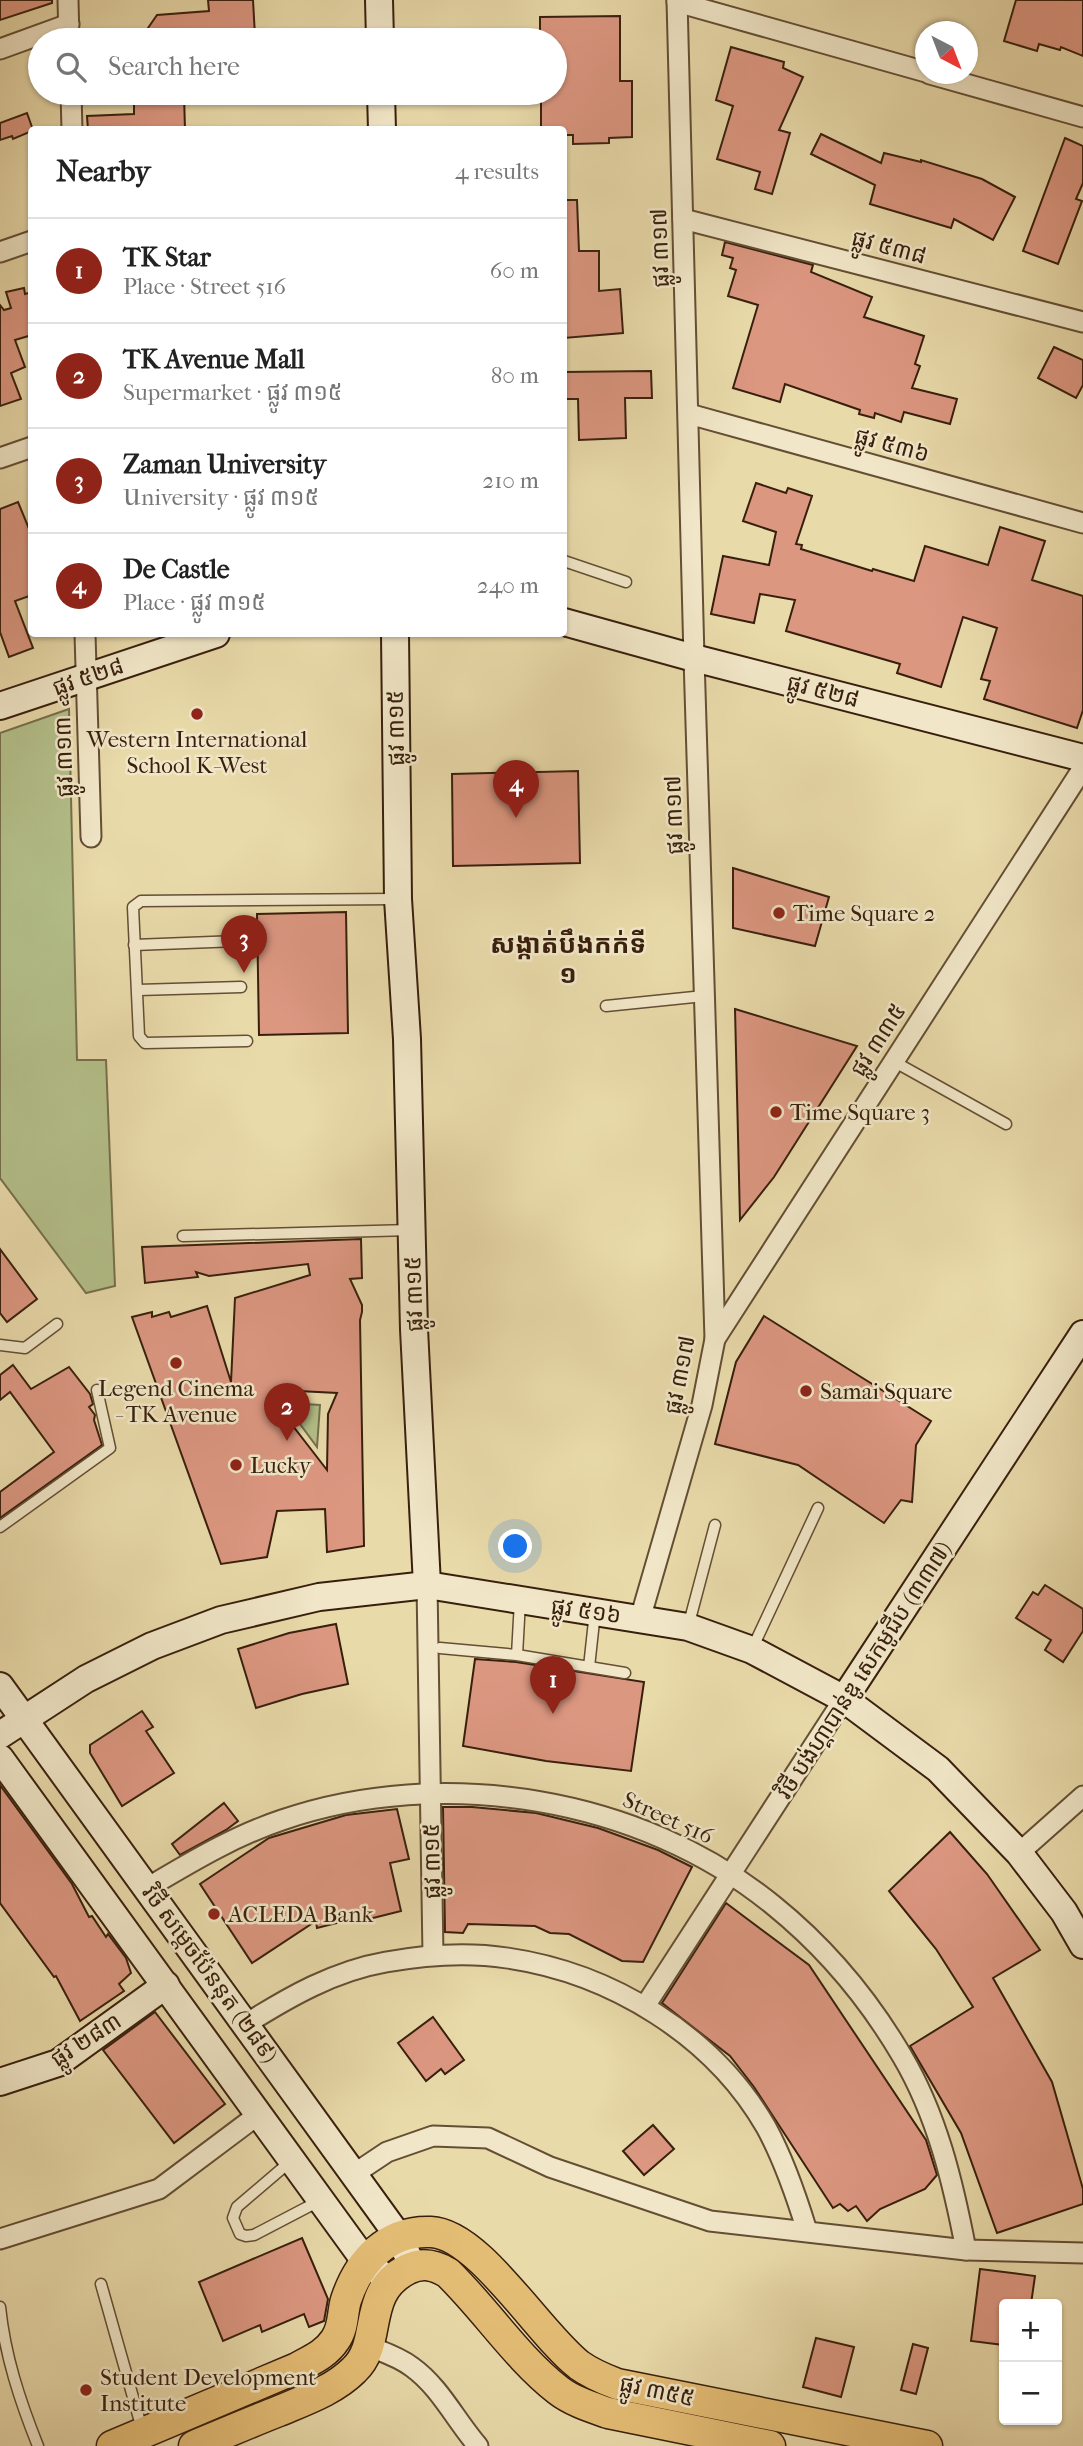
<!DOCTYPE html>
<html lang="en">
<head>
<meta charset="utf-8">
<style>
  body { margin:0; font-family:"IM FELL French Canon","Noto Sans Khmer",serif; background:#f2f2f2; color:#222 }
  .controls { position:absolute; right:21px; bottom:21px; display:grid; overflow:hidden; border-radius:7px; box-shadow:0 2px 5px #0004 }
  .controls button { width:63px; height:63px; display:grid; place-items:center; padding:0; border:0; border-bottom:2px solid #e0e0e0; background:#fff; color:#222; font:35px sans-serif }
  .compass { position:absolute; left:915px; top:21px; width:63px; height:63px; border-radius:50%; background:#fff; box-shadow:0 2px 5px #0004; rotate:138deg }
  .you { position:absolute; left:516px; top:1547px; width:24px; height:24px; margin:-18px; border:5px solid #fff; border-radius:50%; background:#1a73e8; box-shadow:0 0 0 10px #1a73e833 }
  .badge { display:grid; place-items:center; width:46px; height:46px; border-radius:50%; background:#8f2418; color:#fff; font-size:23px; font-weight:700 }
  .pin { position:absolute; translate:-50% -58px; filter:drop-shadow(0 2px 4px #0008) }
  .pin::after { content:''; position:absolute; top:37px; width:24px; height:21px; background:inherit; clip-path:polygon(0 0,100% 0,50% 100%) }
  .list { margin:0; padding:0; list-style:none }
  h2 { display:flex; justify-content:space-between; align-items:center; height:91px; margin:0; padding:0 28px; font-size:30px }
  h2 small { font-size:23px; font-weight:400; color:#767676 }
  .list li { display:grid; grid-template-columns:46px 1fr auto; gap:21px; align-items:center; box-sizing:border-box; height:105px; padding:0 28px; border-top:2px solid #e0e0e0 }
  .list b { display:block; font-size:26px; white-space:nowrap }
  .list p { margin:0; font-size:23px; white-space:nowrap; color:#767676 }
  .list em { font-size:23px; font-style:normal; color:#767676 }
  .icon { flex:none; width:38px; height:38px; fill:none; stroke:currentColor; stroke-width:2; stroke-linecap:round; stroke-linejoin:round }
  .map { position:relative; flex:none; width:1083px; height:2446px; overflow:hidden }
  .search { position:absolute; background:#fff; box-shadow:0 2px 5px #0004; left:28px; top:28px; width:539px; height:77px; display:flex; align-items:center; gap:18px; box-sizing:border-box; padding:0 24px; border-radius:38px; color:#767676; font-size:26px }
  .panel { position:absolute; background:#fff; box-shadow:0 2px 5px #0004; left:28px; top:126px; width:539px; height:511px; border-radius:7px }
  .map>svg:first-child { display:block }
  .green { fill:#b4c08a; stroke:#76704c; stroke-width:2 }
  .building { fill:#dc9781; stroke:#381f0d; stroke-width:2; fill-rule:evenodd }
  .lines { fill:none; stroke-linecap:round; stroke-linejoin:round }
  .lane-casing { stroke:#644e34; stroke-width:13 }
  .street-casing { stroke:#644e34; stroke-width:23 }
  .secondary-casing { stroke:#381f0d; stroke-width:30 }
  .primary-casing { stroke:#381f0d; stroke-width:33 }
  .lane { stroke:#f1e7c8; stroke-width:10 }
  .street { stroke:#f1e7c8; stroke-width:19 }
  .secondary { stroke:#f1e7c8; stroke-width:26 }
  .primary { stroke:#e4bd75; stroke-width:30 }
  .poi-dot { fill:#8f2418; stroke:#f1e7c8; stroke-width:2.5 }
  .labels { text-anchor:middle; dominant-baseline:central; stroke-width:5; stroke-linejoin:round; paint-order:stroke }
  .street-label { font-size:23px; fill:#381f0d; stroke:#f1e7c8 }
  .poi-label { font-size:23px; fill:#381f0d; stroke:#f1e7c8; text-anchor:start }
  .quarter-label { font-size:26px; font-weight:bold; fill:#381f0d; stroke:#f1e7c8 }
</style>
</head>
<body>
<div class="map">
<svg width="1083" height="2446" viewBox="0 0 1083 2446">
  <rect width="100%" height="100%" fill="#e9daaa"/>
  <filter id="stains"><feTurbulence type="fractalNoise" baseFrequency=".00286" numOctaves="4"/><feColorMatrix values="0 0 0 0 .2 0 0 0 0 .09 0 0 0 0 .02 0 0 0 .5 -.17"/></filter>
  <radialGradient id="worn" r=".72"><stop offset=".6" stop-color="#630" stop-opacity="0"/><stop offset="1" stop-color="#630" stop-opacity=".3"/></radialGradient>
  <g class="green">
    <path d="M69,709L77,1060H106L115,1286L86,1293L0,1178V733Z"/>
    <path d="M304,1404L320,1405L317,1447L300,1424Z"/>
  </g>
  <g class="building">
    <path d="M0,0H52V3L0,20Z"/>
    <path d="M208,0H253L255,36L206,38V40H148V28L157,15L209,11Z"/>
    <path d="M1016,0H1083V56L1061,47L1060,50L1039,44L1037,51L1004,41Z"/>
    <path d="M620,16V81H632V137L609,138V143L573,144V135H564V130H541V93H555V40H540V17Z"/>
    <path d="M731,47L784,62L783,68L803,77L779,130L790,133L772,194L755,189L760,172L717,159L733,106L716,100Z"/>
    <path d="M184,94L185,130H88L87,116L134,114V95Z"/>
    <path d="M27,113L33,130L32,131L13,139L12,136L0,140V123Z"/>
    <path d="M821,134L881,163L884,153L921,162V160L982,179L1015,197L993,240L954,219L951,228L870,204L875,185L811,154Z"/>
    <path d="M1065,138L1083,146V183L1076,199L1082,201L1058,264L1023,251Z"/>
    <path d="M564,200H577L579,251H599V291L620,289L623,333L564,338Z"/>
    <path d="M725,242L813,265L811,272L872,297L864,317L924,336L915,364L920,366L912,388L957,399L950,424L904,412L901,422L875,413L874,418L859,414L860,410L785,384L780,402L733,388L758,305L728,296L736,270L730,268L733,258L722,255Z"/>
    <path d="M24,288L25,294L32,292V335L15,340L25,367L11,373L21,399L0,406V305L4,310L11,308L6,292Z"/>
    <path d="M1054,347L1083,360V385L1076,398L1038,378Z"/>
    <path d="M651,371L652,398H625L626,438L579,440L578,399H564V372Z"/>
    <path d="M756,483L786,493L788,488L812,496L796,544L802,545L801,549L872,571L873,569L914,581L925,546L988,565L1000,527L1045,541L1032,580L1083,596V710L1077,728L984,699L990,681L981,679L997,628L963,617L941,687L897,673L900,664L786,631L795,600L760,594L754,623L711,614L723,556L769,565L776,532L743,521Z"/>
    <path d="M18,502L32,536V595L15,601L33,648L9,657L0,632V509Z"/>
    <path d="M578,771L580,863L453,866L452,774Z"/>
    <path d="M733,868L829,897L815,946L733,928Z"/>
    <path d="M346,912L348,1033L259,1035L257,914Z"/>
    <path d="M735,1009L857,1046L774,1177L740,1220Z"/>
    <path d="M361,1239L362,1278L350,1279L362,1305V1312L360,1320L364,1546L327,1552L325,1509L277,1511L267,1557L221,1564L132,1317L152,1312V1317L169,1312L171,1317L207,1306L231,1382L235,1298L310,1275L308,1264L209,1276L196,1272L198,1277L145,1283L142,1247ZM298,1391L337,1393L328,1414L327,1470L293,1426Z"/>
    <path d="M0,1249L37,1299L7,1322L0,1313Z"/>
    <path d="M764,1316L931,1421L916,1445L912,1502L901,1500L884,1523L798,1465L715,1444L736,1362Z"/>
    <path d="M13,1365L31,1389L69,1367L90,1394L93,1404L89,1407L95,1415L94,1420L102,1445L0,1518V1492L54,1452L10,1392L0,1400V1375Z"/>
    <path d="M1045,1585L1083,1609V1631L1063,1662L1045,1650L1051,1640L1016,1618L1033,1592L1038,1595Z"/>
    <path d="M336,1624L348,1684L302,1694L256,1708L238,1649L289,1633Z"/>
    <path d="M475,1659L516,1662L644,1682L631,1771L546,1761L463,1746Z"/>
    <path d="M142,1711L153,1727L146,1731L174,1773L122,1806L90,1753V1745Z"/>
    <path d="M0,1785L72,1884L89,1917L92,1916L106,1937L108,1934L126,1958L131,1973L119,1984L124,1991L80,2021L56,1976L54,1977L0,1903Z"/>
    <path d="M224,1803L238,1821L226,1830L180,1855L172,1844Z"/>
    <path d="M443,1807H472L536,1813L598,1828L658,1850L692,1867L643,1962L622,1961L569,1934L550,1933L535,1926L468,1924L463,1933L445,1932Z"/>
    <path d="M397,1809L409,1859L390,1863L401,1911L361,1921L360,1917L317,1928L316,1921L252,1963L200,1884L269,1838L346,1815Z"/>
    <path d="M950,1832L987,1874L1040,1950L993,1978L1052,2082L1083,2189V2204L997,2233L961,2133L910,2046L973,2007L936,1949L889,1891Z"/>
    <path d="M726,1903L809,1965L926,2140L937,2175L925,2189L880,2209L867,2221L856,2206L848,2211L840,2204L833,2208L754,2087L730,2056L662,2003Z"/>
    <path d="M155,2012L225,2104L174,2143L103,2050Z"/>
    <path d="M433,2017L464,2060L445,2074L441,2069L426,2081L398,2043Z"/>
    <path d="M653,2125L674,2149L644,2175L623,2151Z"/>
    <path d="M302,2238L328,2299L324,2321L309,2327L304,2314L262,2332L260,2325L223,2341L199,2282Z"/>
    <path d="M980,2269L1035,2276L1031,2304H1004V2345L971,2341Z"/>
    <path d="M816,2338L854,2347L841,2397L803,2387Z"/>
    <path d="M913,2344L928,2348L916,2394L901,2390Z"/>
  </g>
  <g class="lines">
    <g class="lane-casing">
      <g id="lane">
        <path d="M564,561L626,582"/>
        <path d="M134,945L238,941"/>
        <path d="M138,990L241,987"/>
        <path d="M606,1006L704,996"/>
        <path d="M247,1041L145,1043L139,1036L133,907L141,901L398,899"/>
        <path d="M893,1061L1006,1124"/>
        <path d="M183,1236L411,1230"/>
        <path d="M0,1345L25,1348L57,1324"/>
        <path d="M0,1527L110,1448L97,1390"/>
        <path d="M688,1627L715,1525"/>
        <path d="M753,1647L818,1508"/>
        <path d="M440,1648L517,1655L625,1673"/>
        <path d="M517,1655L520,1601"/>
        <path d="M589,1667L595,1612"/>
        <path d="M292,2160L237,2207L233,2218L240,2234L246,2236L254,2235L321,2200"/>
        <path d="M101,2284L142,2429"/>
        <path d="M0,2307C5,2356 20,2401 38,2446"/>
      </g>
    </g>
    <g class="street-casing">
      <g id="street">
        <path d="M68,0L69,40"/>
        <path d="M677,2L926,72"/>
        <path d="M0,49L69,24"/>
        <path d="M930,74L1083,117"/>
        <path d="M71,93L72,130"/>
        <path d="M683,219L1083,322"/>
        <path d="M0,252L32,241"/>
        <path d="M689,414L1083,523"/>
        <path d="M0,458L32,447"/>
        <path d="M85,634L91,837"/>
        <path d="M715,1339L1083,768"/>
        <path d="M427,1585L433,1955"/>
        <path d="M640,1619L702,1405L715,1339L694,658L677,0"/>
        <path d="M1019,1853L1083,1796"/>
        <path d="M147,1888C191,1862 234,1836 282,1820C442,1765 641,1797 773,1905C825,1947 868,1998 902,2056C937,2115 953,2182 966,2250"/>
        <path d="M645,2006L844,1699"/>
        <path d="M246,2024C289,1997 334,1971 386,1962C425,1955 468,1952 507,1958C611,1973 713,2035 766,2127C784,2160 796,2195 807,2231"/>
        <path d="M354,2174L387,2152L433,2136L488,2138L550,2167L710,2221L966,2250L1083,2253"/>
        <path d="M0,2239L159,2189L259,2114"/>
        <path d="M368,2346C383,2352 399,2357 412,2367C440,2387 456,2421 478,2446"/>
      </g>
    </g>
    <g class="secondary-casing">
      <g id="secondary">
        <path d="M379,0L380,40"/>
        <path d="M381,93L382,130"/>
        <path d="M564,622L694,658L1083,758"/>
        <path d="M395,634L398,899L407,1039L414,1329L427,1585"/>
        <path d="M0,706L216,634"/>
        <path d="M0,1686L399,2237L413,2267"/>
        <path d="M844,1699L1083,1334"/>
        <path d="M0,1735L86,1679L152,1646L221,1620L319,1597L427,1585L688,1627L752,1650L844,1699L938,1769L1019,1853L1064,1912L1083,1945"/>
        <path d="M0,1758L365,2261L381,2274"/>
        <path d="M0,2082L58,2063L166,1985"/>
      </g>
    </g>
    <g class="primary-casing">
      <g id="primary">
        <path d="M112,2446L297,2368C311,2360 326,2354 335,2340C344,2328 342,2313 346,2300C359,2261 387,2230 431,2232C479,2234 539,2334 579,2365C590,2373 604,2379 617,2384L927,2446"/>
        <path d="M194,2446C223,2434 251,2422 279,2411C305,2400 334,2390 354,2370C384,2342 360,2293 408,2269C423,2262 435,2265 448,2273C486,2310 516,2357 558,2390C572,2401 591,2407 608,2413L770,2446"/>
      </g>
    </g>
    <use href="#lane" class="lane"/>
    <use href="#street" class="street"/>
    <use href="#secondary" class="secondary"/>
    <use href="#primary" class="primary"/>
  </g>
  <g class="poi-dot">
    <circle cx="197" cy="714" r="7"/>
    <circle cx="779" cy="913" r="7"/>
    <circle cx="776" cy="1112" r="7"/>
    <circle cx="176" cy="1363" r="7"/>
    <circle cx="806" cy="1391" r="7"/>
    <circle cx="236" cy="1465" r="7"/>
    <circle cx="214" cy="1914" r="7"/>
    <circle cx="86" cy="2390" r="7"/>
  </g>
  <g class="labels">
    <g class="street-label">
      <text transform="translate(889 247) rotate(15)">ផ្លូវ ៥៣៨</text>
      <text transform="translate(660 248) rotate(-92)">ផ្លូវ ៣១៧</text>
      <text transform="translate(892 445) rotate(15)">ផ្លូវ ៥៣៦</text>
      <text transform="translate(88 677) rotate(-19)">ផ្លូវ ៥២៨</text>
      <text transform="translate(823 691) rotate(14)">ផ្លូវ ៥២៨</text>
      <text transform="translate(396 728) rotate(-91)">ផ្លូវ ៣១៥</text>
      <text transform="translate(64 757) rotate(-92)">ផ្លូវ ៣១៣</text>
      <text transform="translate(674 815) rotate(-92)">ផ្លូវ ៣១៧</text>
      <text transform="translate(878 1040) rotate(-57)">ផ្លូវ ៣៣៥</text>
      <text transform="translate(414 1294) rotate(-92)">ផ្លូវ ៣១៥</text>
      <text transform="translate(680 1375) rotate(-79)">ផ្លូវ ៣១៧</text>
      <text transform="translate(586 1611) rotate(8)">ផ្លូវ ៥១៦</text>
      <text transform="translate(864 1670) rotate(-57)">វិថី បង់ហ្គាបាន់ឌូ សេកមូជីប (៣៣៧)</text>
      <text transform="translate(668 1818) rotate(24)">Street 516</text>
      <text transform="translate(432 1861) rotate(-91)">ផ្លូវ ៣១៥</text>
      <text transform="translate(210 1974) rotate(54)">វិថី សម្តេចប៉ែននុត (២៨៩)</text>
      <text transform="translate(86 2040) rotate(-33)">ផ្លូវ ២៨៣</text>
      <text transform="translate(657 2391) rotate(12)">ផ្លូវ ៣៥៥</text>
    </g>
    <g class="poi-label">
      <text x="197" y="739" text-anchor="middle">Western International<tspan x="197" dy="26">School K-West</tspan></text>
      <text x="793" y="913">Time Square 2</text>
      <text x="790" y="1112">Time Square 3</text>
      <text x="176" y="1388" text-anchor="middle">Legend Cinema<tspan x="176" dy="26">- TK Avenue</tspan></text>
      <text x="820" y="1391">Samai Square</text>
      <text x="250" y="1465">Lucky</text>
      <text x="228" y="1914">ACLEDA Bank</text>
      <text x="100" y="2377">Student Development<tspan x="100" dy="26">Institute</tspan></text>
    </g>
    <g class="quarter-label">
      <text x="568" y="944">សង្កាត់បឹងកក់ទី<tspan x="568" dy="30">១</tspan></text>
    </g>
  </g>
  <rect width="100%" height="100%" filter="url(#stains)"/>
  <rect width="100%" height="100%" fill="url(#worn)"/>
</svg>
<div class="controls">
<button>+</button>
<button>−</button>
</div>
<svg class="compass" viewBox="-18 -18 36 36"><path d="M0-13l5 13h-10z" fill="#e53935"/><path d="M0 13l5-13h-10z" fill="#767676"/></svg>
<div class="you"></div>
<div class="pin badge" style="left:553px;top:1714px">1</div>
<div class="pin badge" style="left:287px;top:1441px">2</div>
<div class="pin badge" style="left:244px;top:973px">3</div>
<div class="pin badge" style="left:516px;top:818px">4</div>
<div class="search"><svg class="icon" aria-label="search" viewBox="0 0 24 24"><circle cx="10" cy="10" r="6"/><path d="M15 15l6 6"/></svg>Search here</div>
<section class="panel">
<h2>Nearby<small>4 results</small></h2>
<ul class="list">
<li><span class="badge">1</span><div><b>TK Star</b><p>Place · Street 516</p></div><em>60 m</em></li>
<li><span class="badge">2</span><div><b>TK Avenue Mall</b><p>Supermarket · ផ្លូវ ៣១៥</p></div><em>80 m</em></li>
<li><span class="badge">3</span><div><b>Zaman University</b><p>University · ផ្លូវ ៣១៥</p></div><em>210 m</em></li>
<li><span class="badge">4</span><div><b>De Castle</b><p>Place · ផ្លូវ ៣១៥</p></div><em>240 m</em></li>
</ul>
</section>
</div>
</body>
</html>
